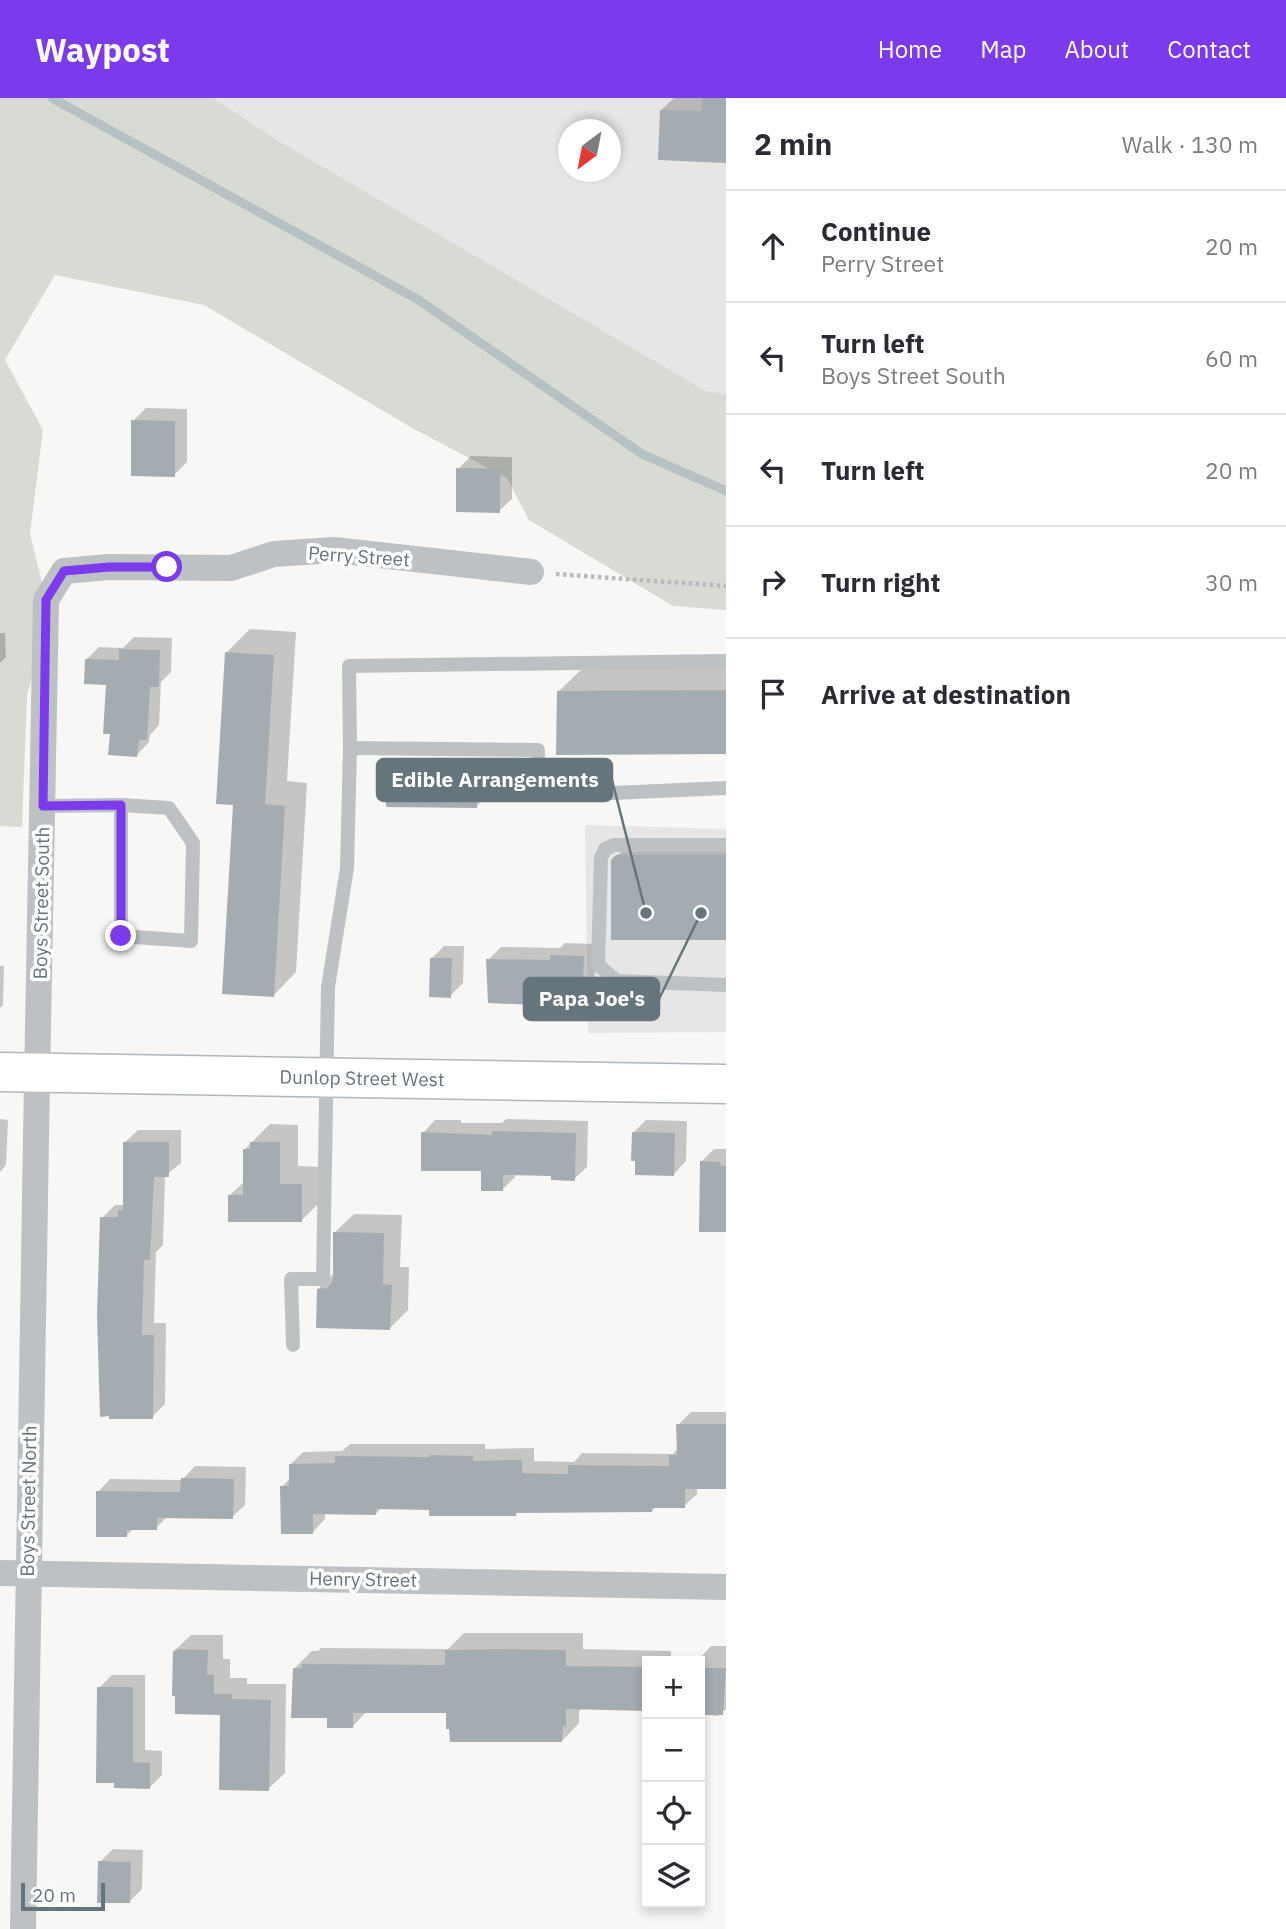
<!DOCTYPE html>
<html lang="en">
<head>
<meta charset="utf-8">
<style>
  body { margin:0; font-family:"IBM Plex Sans",sans-serif; background:#f7f7f7; color:#2b2b33 }
  .controls { position:absolute; right:21px; bottom:21px; display:grid; overflow:hidden; border-radius:0px; box-shadow:0 4px 10px #0003 }
  .controls button { width:63px; height:63px; display:grid; place-items:center; padding:0; border:0; border-bottom:2px solid #e1e1e2; background:#fff; color:#2b2b33; font:35px sans-serif }
  .compass { position:absolute; left:558px; top:21px; width:63px; height:63px; border-radius:50%; background:#fff; box-shadow:0 4px 10px #0003; rotate:212deg }
  .scale { position:absolute; left:21px; bottom:18px; width:84px; box-sizing:border-box; padding-left:7px; border:4px solid #66747c; border-top:0; font-size:19px; line-height:24px; white-space:nowrap; color:#66747c; -webkit-text-stroke:5px #fff; paint-order:stroke }
  .stop { position:absolute; width:21px; height:21px; margin:-16px; border:5px solid #7c3aed; border-radius:50%; background:#fff }
  .stop.end { background:#7c3aed; border-color:#fff; box-shadow:0 2px 7px #0008 }
  .list { margin:0; padding:0; list-style:none }
  h2 { display:flex; justify-content:space-between; align-items:center; height:91px; margin:0; padding:0 28px; font-size:30px }
  h2 small { font-size:23px; font-weight:400; color:#7c7c81 }
  .list li { display:grid; grid-template-columns:46px 1fr auto; gap:21px; align-items:center; box-sizing:border-box; height:112px; padding:0 28px; border-top:2px solid #e1e1e2 }
  .list b { display:block; font-size:26px; white-space:nowrap }
  .list p { margin:0; font-size:23px; white-space:nowrap; color:#7c7c81 }
  .list em { font-size:23px; font-style:normal; color:#7c7c81 }
  .icon { flex:none; width:38px; height:38px; fill:none; stroke:currentColor; stroke-width:2; stroke-linecap:round; stroke-linejoin:round }
  .map { position:relative; flex:none; width:726px; height:1831px; overflow:hidden }
  header { display:flex; align-items:center; gap:42px; box-sizing:border-box; height:98px; padding:0 35px; background:#7c3aed; color:#fff }
  header strong { font-size:33px }
  nav { display:flex; gap:38px; margin-inline-start:auto; font-size:24px }
  main { display:flex }
  aside { flex:1; background:#fff }
  .map>svg:first-child { display:block }
  .built { fill:#e5e6e5; fill-rule:evenodd }
  .green { fill:#d7dbd4 }
  .shadow { fill:#0003 }
  .lines { fill:none; stroke-linecap:round; stroke-linejoin:round }
  .stream { stroke:#b6c1c4; stroke-width:9 }
  .building { fill:#a5acb1 }
  .primary-casing { stroke:#b1b6b8; stroke-width:41 }
  .path { stroke:#b7bbbc; stroke-width:4.5; stroke-dasharray:3.5 3.5; stroke-linecap:butt }
  .service { stroke:#bdc1c4; stroke-width:14 }
  .minor { stroke:#bdc1c4; stroke-width:26 }
  .primary { stroke:#fff; stroke-width:38 }
  .route { stroke:#7c3aed; stroke-width:9 }
  .labels { text-anchor:middle; dominant-baseline:central; stroke-width:7; stroke-linejoin:round; paint-order:stroke }
  .street-label { font-size:19px; fill:#66747c; stroke:#fff }
  .leader { fill:none; stroke:#66747c; stroke-width:2.5 }
  .callout-dot { fill:#66747c; stroke:#fff; stroke-width:2.5 }
  .callout { fill:#66747c; stroke:#66747c; stroke-width:2.5 }
  .callout-label { font-size:21px; text-anchor:middle; font-weight:bold; fill:#fff }
</style>
</head>
<body>
<header>
<strong>Waypost</strong>
<nav><a>Home</a><a>Map</a><a>About</a><a>Contact</a></nav>
</header>
<main>
<div class="map">
<svg width="726" height="1831" viewBox="0 0 726 1831">
  <rect width="100%" height="100%" fill="#f7f7f5"/>
  <g class="built">
    <path d="M213,0H726V296L706,293L279,43ZM568,32H610V74H568Z"/>
    <path d="M585,727L726,731V934L588,935Z"/>
  </g>
  <path class="green" d="M0,0H213L279,43L706,293L726,296V512L673,508L529,422L507,380L414,331L204,207L55,177L5,262L43,332L30,436L49,513L27,598L22,729L0,728Z"/>
  <g class="shadow">
    <path d="M674,0H726V63L660,60L661,12Z"/>
    <path d="M146,310L187,311V364L174,377L133,323Z"/>
    <path d="M471,358L512,359V401L499,413L458,371Z"/>
    <path d="M250,531L296,534L287,683L307,685L296,874L273,898L235,705L226,555Z"/>
    <path d="M0,535H5L6,559L0,565Z"/>
    <path d="M134,539L172,540L171,574L161,584L159,627L150,637L149,644L137,657L112,635L108,585L86,562L99,549L123,550Z"/>
    <path d="M726,558V654L558,655V594L594,559Z"/>
    <path d="M401,669L489,670V696L476,709L388,682Z"/>
    <path d="M726,750V840L613,841L612,763L624,751Z"/>
    <path d="M565,845L596,846L594,894L581,907L488,862L501,849L560,850Z"/>
    <path d="M444,848H464L463,885L450,898L431,861Z"/>
    <path d="M0,868H4L3,907L0,910Z"/>
    <path d="M0,1021L8,1022L6,1067L0,1074Z"/>
    <path d="M506,1021L588,1023L587,1069L574,1081L553,1076L515,1075V1079L502,1092L482,1071L423,1035L435,1022H461V1025H502Z"/>
    <path d="M646,1022L687,1023L686,1063L674,1076L634,1034Z"/>
    <path d="M270,1026L298,1027V1068L320,1069V1104L301,1123L230,1097L245,1083V1051Z"/>
    <path d="M138,1032H181V1065L165,1078L163,1147L156,1154L154,1225H166L165,1306L152,1319L102,1120L115,1107H124L125,1044Z"/>
    <path d="M714,1051H726V1133L700,1132L701,1064Z"/>
    <path d="M354,1116L402,1117L400,1169H409L408,1212L390,1230L318,1191L334,1175L335,1134Z"/>
    <path d="M691,1314H726V1389H697V1396L684,1408H656L652,1413H518L516,1416L382,1409L376,1416L325,1415V1421L313,1434L282,1389L290,1380V1367L303,1354L342,1353L350,1346H485V1351L534,1350V1363L574,1364L582,1355L673,1356L678,1350V1327Z"/>
    <path d="M195,1368L246,1369L245,1407L232,1419L168,1418L156,1430L133,1431L127,1437L98,1394L110,1381L182,1382Z"/>
    <path d="M464,1535H583V1551L671,1553V1563H647V1611L582,1610L579,1613V1625L562,1643L447,1614L367,1613L353,1628L328,1619L294,1571L312,1553H318L321,1550L448,1551Z"/>
    <path d="M191,1537H223V1561H230V1580H247V1586H286L285,1675L268,1691L222,1616L174,1553Z"/>
    <path d="M711,1548H726V1611L718,1618L700,1616L699,1561Z"/>
    <path d="M112,1577H145V1652L162,1653V1677L149,1690L116,1689L99,1590Z"/>
    <path d="M113,1751L143,1752L142,1791L129,1804L100,1764Z"/>
  </g>
  <g class="lines">
    <path class="stream" d="M52,0L417,201L642,356L726,393"/>
  </g>
  <g class="building">
    <path d="M702,0H726V65L658,62L660,12L702,13Z"/>
    <path d="M131,322L175,323V379L131,378Z"/>
    <path d="M456,370L500,371V415L456,414Z"/>
    <path d="M119,551L160,552L159,589H150L147,642H139L137,659L108,657L110,636H103L106,587L84,586L85,561L119,562Z"/>
    <path d="M225,554L274,557L265,706L285,708L274,899L222,896L233,707L216,706Z"/>
    <path d="M726,592V656L556,657L557,593Z"/>
    <path d="M386,681L477,682V710L386,709Z"/>
    <path d="M616,757H726V842H611V762Z"/>
    <path d="M550,857L584,858L582,909L488,905L486,861L550,862Z"/>
    <path d="M430,860H452L451,900L429,899Z"/>
    <path d="M492,1033L576,1035L575,1083L551,1082V1078L503,1077V1093H481V1073H421V1034L492,1037Z"/>
    <path d="M632,1034L675,1035L674,1078L635,1077V1063H631Z"/>
    <path d="M123,1044H169V1079H154L150,1162H144L142,1237H154L153,1321H109V1318L100,1319L97,1217L100,1119H118V1112H123Z"/>
    <path d="M250,1044H280V1086H302V1124H228V1097H243V1051H250Z"/>
    <path d="M700,1063L720,1064L721,1068H726V1134H699Z"/>
    <path d="M333,1134L384,1135L383,1186L392,1187L390,1232L316,1230L317,1191L327,1190L333,1182Z"/>
    <path d="M676,1326H726V1391H685V1410H652V1414L516,1415V1418H429V1412L376,1411V1417L313,1416V1436H281L280,1388H289V1366L335,1365V1358L430,1359V1357L473,1358V1363L522,1362V1375L568,1376V1367L669,1368V1357H677Z"/>
    <path d="M181,1380L234,1381L233,1421L157,1420V1432H127V1439H96V1393L180,1394Z"/>
    <path d="M181,1551L208,1552L207,1577H214V1596H232V1601L271,1602L269,1693L219,1692L220,1617L175,1616V1598H172L173,1553Z"/>
    <path d="M502,1551L566,1552V1568L647,1569V1613L566,1611V1628H563L562,1644H450L449,1631H446V1615H353V1630H327V1620H291L293,1570H302V1566L445,1567V1552Z"/>
    <path d="M700,1570H726L723,1617H700Z"/>
    <path d="M97,1589H133V1664L150,1665V1691L114,1690V1685H96Z"/>
    <path d="M98,1763L131,1764L130,1805H97Z"/>
  </g>
  <g class="lines">
    <g class="primary-casing">
      <g id="primary">
        <path id="s1" d="M0,974L726,986"/>
      </g>
    </g>
    <path class="path" d="M556,476L726,488"/>
    <g class="service">
      <path d="M350,650L349,568L726,563"/>
      <path d="M43,708L121,707L169,710L193,745L191,843L121,838V707"/>
      <path d="M726,747H614L605,751L601,760L598,867L617,883L726,887"/>
      <path d="M293,1247L291,1181H323L328,889L347,770L350,650L538,652L537,695L567,697L726,690"/>
    </g>
    <g class="minor">
      <path d="M0,1475L726,1489"/>
      <path d="M23,1831C27,1388 39,945 46,502L64,473L109,469L231,470L274,456L334,452L531,474"/>
    </g>
    <use href="#primary" class="primary"/>
  </g>
  <g class="lines">
    <path class="route" d="M121,838V707L43,708L46,502L64,473L109,469H167"/>
  </g>
  <g class="labels">
    <g class="street-label">
      <text transform="translate(359 458) rotate(4)">Perry Street</text>
      <text transform="translate(41 805) rotate(-89)">Boys Street South</text>
      <text stroke="none"><textPath href="#s1" startOffset="362">Dunlop Street West</textPath></text>
      <text transform="translate(28 1403) rotate(-89)">Boys Street North</text>
      <text transform="translate(363 1481) rotate(1)">Henry Street</text>
    </g>
  </g>
  <path class="leader" d="M646 815L612 682M701 815L659 901"/>
  <g class="callout-dot">
    <circle cx="646" cy="815" r="7"/>
    <circle cx="701" cy="815" r="7"/>
  </g>
  <g class="callout">
    <rect x="377" y="661" width="235" height="42" rx="7"/>
    <rect x="524" y="880" width="135" height="42" rx="7"/>
  </g>
  <g class="callout-label">
    <text x="495" y="689">Edible Arrangements</text>
    <text x="592" y="908">Papa Joe's</text>
  </g>
</svg>
<div class="controls">
<button>+</button>
<button>−</button>
<button><svg class="icon" aria-label="locate" viewBox="0 0 24 24"><circle cx="12" cy="12" r="6"/><path d="M12 2v4M12 18v4M2 12h4M18 12h4"/></svg></button>
<button><svg class="icon" aria-label="layers" viewBox="0 0 24 24"><path d="M12 4l9 5-9 5-9-5zM3 14l9 5 9-5"/></svg></button>
</div>
<svg class="compass" viewBox="-18 -18 36 36"><path d="M0-13l5 13h-10z" fill="#e53935"/><path d="M0 13l5-13h-10z" fill="#7c7c81"/></svg>
<div class="scale">20 m</div>
<div class="stop" style="left:167px;top:469px"></div>
<div class="stop end" style="left:121px;top:838px"></div>
</div>
<aside>
<h2>2 min<small>Walk · 130 m</small></h2>
<ul class="list">
<li><svg class="icon" aria-label="ahead" viewBox="0 0 24 24"><path d="M12 20V5M6 11l6-6 6 6"/></svg><div><b>Continue</b><p>Perry Street</p></div><em>20 m</em></li>
<li><svg class="icon" aria-label="left" viewBox="0 0 24 24"><path d="M17 20v-9H6M10 6l-5 5 5 5"/></svg><div><b>Turn left</b><p>Boys Street South</p></div><em>60 m</em></li>
<li><svg class="icon" aria-label="left" viewBox="0 0 24 24"><path d="M17 20v-9H6M10 6l-5 5 5 5"/></svg><div><b>Turn left</b></div><em>20 m</em></li>
<li><svg class="icon" aria-label="right" viewBox="0 0 24 24"><path d="M7 20v-9h11M14 6l5 5-5 5"/></svg><div><b>Turn right</b></div><em>30 m</em></li>
<li><svg class="icon" aria-label="arrive" viewBox="0 0 24 24"><path d="M6 21V4h12l-3 4 3 4H6"/></svg><div><b>Arrive at destination</b></div></li>
</ul>
</aside>
</main>
</body>
</html>
